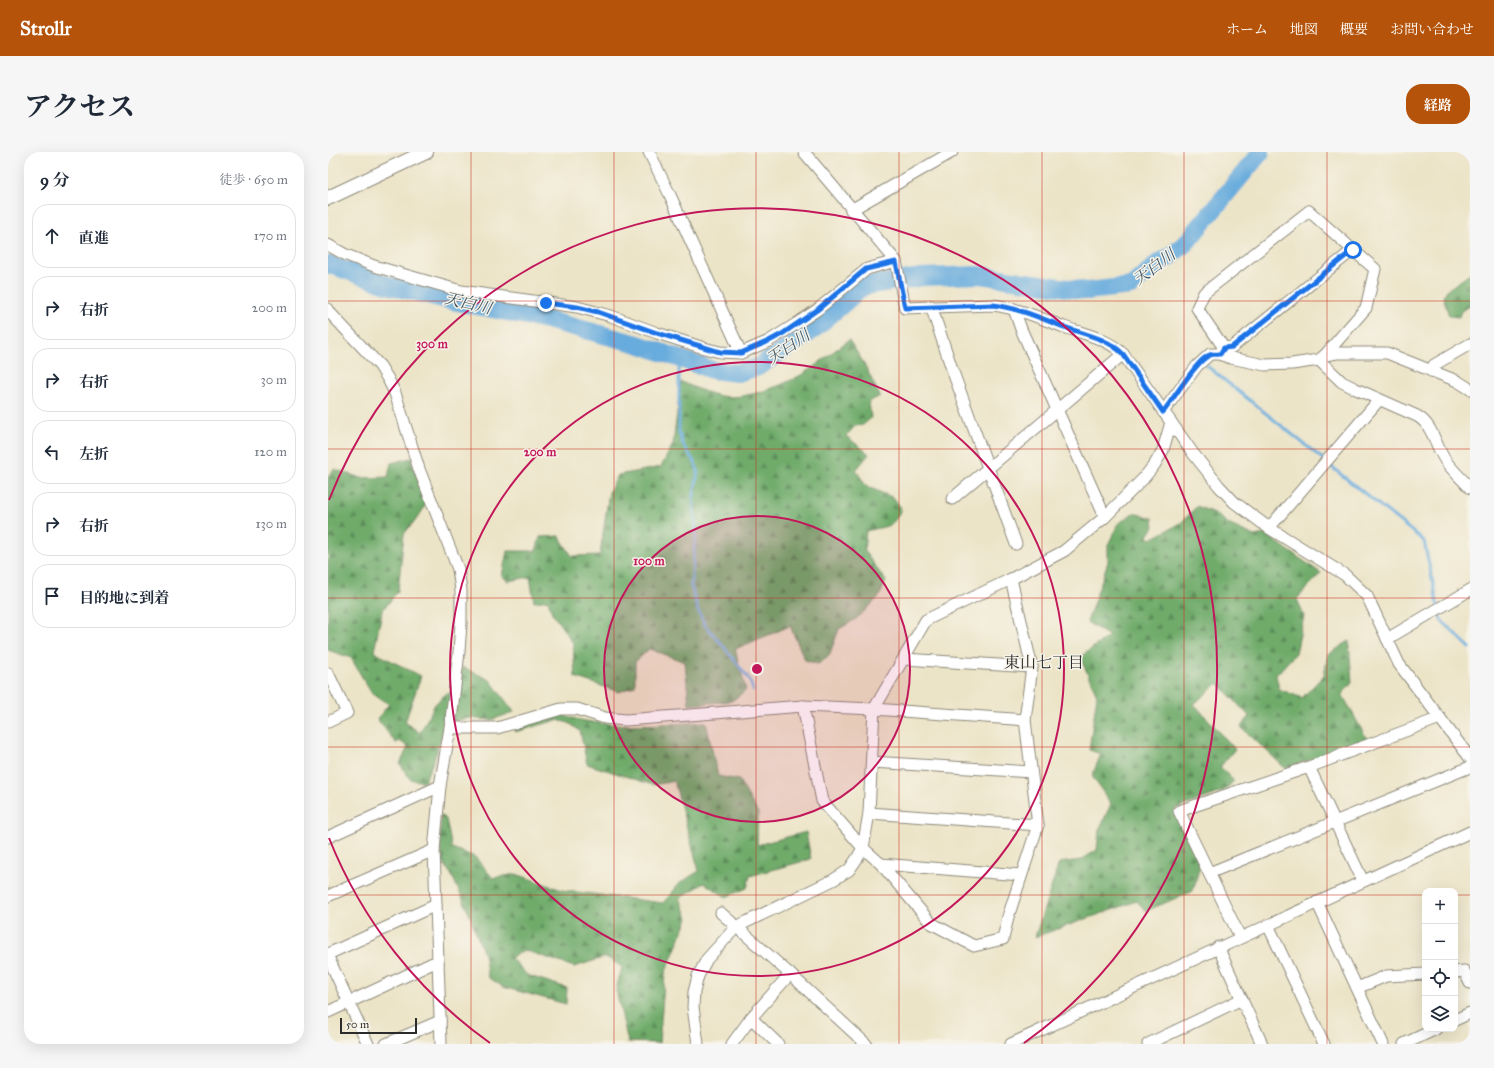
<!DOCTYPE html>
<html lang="ja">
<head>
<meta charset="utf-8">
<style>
  body { margin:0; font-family:"IM FELL Great Primer","Noto Serif JP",serif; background:#f6f6f7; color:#1f2937 }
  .controls { position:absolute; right:12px; bottom:12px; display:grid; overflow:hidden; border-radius:8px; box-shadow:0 4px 16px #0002 }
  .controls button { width:36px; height:36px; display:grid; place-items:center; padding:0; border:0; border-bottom:1px solid #e0e1e3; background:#fff; color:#1f2937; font:20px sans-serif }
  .scale { position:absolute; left:12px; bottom:10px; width:77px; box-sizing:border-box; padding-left:4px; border:2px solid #2b2b2b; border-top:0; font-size:11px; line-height:14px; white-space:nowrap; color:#2b2b2b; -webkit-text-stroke:3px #f7f3e8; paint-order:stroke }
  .stop { position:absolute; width:12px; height:12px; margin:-9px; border:3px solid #1a73e8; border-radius:50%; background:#fff }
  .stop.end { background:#1a73e8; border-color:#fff; box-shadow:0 1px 4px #0008 }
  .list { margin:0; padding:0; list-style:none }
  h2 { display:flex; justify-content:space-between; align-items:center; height:52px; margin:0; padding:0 16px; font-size:17px }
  h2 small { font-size:13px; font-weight:400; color:#747a83 }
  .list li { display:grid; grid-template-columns:26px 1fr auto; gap:12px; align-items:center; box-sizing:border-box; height:64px; margin:0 8px 8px; padding:0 8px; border:1px solid #e0e1e3; border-radius:16px }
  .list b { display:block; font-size:15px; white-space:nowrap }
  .list em { font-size:13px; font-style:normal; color:#747a83 }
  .icon { flex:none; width:22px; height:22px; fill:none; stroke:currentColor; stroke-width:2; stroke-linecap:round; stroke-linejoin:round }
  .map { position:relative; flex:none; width:1142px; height:892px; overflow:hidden; border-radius:16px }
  header { display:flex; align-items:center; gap:24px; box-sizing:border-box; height:56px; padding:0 20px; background:#b45309; color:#fff }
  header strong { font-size:19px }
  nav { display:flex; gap:22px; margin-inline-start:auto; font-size:14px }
  .intro { display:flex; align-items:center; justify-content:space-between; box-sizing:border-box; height:96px; padding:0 24px }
  h1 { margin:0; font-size:28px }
  .button { padding:10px 18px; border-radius:16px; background:#b45309; color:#fff; font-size:14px; font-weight:700 }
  main { display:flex; gap:24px; padding:0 24px }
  aside { flex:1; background:#fff; border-radius:16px; box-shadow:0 4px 16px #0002 }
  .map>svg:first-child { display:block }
  .forest { fill:url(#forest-firs); stroke:#4d6b4b }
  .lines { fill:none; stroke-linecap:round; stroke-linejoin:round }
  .stream { stroke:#67acdd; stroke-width:3 }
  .river { stroke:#67acdd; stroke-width:18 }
  .minor-casing { stroke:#8c8879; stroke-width:13 }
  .major-casing { stroke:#8c8879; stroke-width:16 }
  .minor { stroke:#fff; stroke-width:11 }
  .major { stroke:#fff; stroke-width:14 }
  .route { stroke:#1a73e8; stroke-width:5 }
  .grid { fill:none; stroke:#c8321e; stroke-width:1; stroke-opacity:0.55 }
  .ring { fill:none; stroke:#c2185b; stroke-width:2 }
  .labels { text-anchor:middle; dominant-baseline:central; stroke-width:3; stroke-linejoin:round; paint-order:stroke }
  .water-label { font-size:16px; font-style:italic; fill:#405869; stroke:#f7f3e8 }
  .neighbourhood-label { font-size:16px; fill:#2b2b2b; stroke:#f7f3e8 }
  .centre { fill:#c2185b; stroke:#f7f3e8; stroke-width:2 }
  .ring-label { font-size:12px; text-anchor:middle; font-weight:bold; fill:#c2185b; stroke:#f7f3e8; stroke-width:3; stroke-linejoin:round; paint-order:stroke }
</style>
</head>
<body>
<header>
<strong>Strollr</strong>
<nav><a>ホーム</a><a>地図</a><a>概要</a><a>お問い合わせ</a></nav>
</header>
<div class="intro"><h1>アクセス</h1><a class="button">経路</a></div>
<main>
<aside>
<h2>9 分<small>徒歩 · 650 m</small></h2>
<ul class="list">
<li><svg class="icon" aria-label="ahead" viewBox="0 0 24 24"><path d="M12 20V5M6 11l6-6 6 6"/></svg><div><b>直進</b></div><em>170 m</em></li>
<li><svg class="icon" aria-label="right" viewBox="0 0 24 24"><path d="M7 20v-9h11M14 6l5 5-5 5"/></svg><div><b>右折</b></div><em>200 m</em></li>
<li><svg class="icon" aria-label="right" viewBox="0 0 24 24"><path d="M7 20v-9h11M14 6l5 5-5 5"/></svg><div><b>右折</b></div><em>30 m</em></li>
<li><svg class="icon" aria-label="left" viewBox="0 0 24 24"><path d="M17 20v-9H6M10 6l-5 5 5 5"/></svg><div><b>左折</b></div><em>120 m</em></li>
<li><svg class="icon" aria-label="right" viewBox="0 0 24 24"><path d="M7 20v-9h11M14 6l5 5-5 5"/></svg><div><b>右折</b></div><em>130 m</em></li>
<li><svg class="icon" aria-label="arrive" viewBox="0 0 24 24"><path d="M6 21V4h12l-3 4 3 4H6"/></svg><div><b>目的地に到着</b></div></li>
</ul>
</aside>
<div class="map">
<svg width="1142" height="892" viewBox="0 0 1142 892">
  <defs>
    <pattern id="forest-firs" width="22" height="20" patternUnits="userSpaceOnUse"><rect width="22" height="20" fill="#6fab6b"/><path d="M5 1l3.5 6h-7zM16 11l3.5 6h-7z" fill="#5b8b58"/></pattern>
  </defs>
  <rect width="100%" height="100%" fill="#f7f3e8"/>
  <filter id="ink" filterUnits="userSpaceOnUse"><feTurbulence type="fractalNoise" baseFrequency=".025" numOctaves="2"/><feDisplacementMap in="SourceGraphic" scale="8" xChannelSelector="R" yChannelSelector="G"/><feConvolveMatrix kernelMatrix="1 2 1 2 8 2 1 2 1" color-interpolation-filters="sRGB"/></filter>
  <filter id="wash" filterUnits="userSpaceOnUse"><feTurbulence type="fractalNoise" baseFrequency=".012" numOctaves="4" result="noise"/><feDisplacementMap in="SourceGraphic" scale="16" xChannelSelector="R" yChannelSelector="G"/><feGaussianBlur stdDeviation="0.9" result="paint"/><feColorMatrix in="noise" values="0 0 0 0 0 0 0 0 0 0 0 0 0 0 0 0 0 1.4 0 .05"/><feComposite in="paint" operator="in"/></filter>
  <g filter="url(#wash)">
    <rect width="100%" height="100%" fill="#ece4c7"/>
    <g class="forest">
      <path d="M1142,122V154L1133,159L1131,165L1121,164L1115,145L1119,138Z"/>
      <path d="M521,188L535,210L552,244L541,250L543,266L535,273L527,274L518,284L541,302L528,318L538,334L566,346L573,356C566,377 557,374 538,379L536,399L558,429L551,445L528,467L511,477L501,504L490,512L477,508L462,474L407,497L418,538L404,549L361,553L357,510L321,497L307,510V534L291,540L247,525L245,491L224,461L220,448L206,450L202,425L180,429L174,424L179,399H208L212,385L231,384L244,404L272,403L281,340L290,323L333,315L345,292L353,230C368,236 386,245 403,245C427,244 453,234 473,223C490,213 505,199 521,188Z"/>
      <path d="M83,306L98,352L93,361L76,382L70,439L54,459L46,500L93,524L77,570L92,581L107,552L119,541L131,543L134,515L162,528L186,560L163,568L141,566L118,570L106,608L96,630L82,627L72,612L80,595L72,589L68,591L49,567L61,552L44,542L23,506L0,498V325L6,317L33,326L60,325L63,311Z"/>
      <path d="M869,354L888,362L902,373L927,384L937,382L993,421L969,447L976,464L968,501L948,523L951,537L974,546L996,523L1000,503L1021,489L1024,531L1014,542L1040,589L957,616L913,575L921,564L890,531L866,552L907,597L892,615L906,629L896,639L847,657L872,713L865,739L818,759L809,749L707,785L731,711L753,708L769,698L771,678L783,652L764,624L773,602L761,598L769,543L752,505L781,484L759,470L780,410V393L790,372L805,361L825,366L826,375L820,384L823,387L853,371Z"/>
      <path d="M231,562C275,578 331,572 378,570L390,624L411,628L430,661L429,693L478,680L483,707L422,724L419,736L398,745L376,731L352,746L360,766L337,822L331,891L300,890L288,838L294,815L278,805L246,815L196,798L183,806L199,823L239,836L238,852L175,835L160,825L156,802L138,754L123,722L115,711L112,691L113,662L118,667L124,696L147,705L165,726L188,722L234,738L335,751L352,731L371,719L346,629L325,633L259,612L252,579L241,571L229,568L187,580L186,576Z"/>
    </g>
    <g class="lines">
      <g class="stream">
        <path d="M351,206V281L355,293L367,311L370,319L365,348L368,378L363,434L370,458L377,473L396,495L421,527L425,538"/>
        <path d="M879,214L996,308"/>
        <path d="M1000,312L1096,389L1113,468L1142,496"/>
      </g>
      <path class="river" d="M0,112L59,133L119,148L219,168L310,192L384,218L409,221L430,215L483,180L536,134L594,125L652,123L759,139L803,134L830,111L841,105L858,91L933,0"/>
    </g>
  </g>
  <g filter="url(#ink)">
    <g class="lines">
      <g class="minor-casing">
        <g id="minor">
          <path d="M321,0L342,43L413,201"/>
          <path d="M476,0L568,109L577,156L665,153C690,156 712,166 736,175C756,182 779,186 795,202L864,300L891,334L906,350L941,376L1017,423L1039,444L1071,512L1142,606"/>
          <path d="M523,58L624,0"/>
          <path d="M0,93L16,102L46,114L133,139L249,155L283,164L329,181L376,196L392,200L413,201L441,189L468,172L489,158L539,117L568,109"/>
          <path d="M603,154L625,220L688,392"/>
          <path d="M0,157L3,162L52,214L60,227L67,241L91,317L130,417L133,438V471L131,500L122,576L112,634L106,698L113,892"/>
          <path d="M686,157L693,177L777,365"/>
          <path d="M896,196L869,156L876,141L981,59L1025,98"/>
          <path d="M891,202L896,196L904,195L1025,98L1047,117L1038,156L997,203"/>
          <path d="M991,208L1014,230L1028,237L1089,264C1105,273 1107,293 1117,308C1124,318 1134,327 1142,336"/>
          <path d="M1103,219L1106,213L1142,192"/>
          <path d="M835,260L869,214L882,202H891L903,206L937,213L964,212L991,208L997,203L1009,201H1059L1129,229L1142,237"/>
          <path d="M624,347L795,202"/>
          <path d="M941,376L1051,248"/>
          <path d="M1059,487L1142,438"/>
          <path d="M576,507L704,515"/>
          <path d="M0,521L19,561L0,570"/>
          <path d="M475,554L494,649L535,696L553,712L603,771L646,794L675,787L680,765L710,673L697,568L704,515L683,427"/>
          <path d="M122,576H169L233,557H249L277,566L298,568L475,554L546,557L697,568"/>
          <path d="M544,610L703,620"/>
          <path d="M981,615L1035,729"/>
          <path d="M541,661L710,673"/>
          <path d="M0,685L112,634"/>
          <path d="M553,712L693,723"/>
          <path d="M881,721L1142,615"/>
          <path d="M0,744L106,698"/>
          <path d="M989,750L1055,892"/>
          <path d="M393,761L462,822L538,892"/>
          <path d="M940,773L996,892"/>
          <path d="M912,785L851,659L981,615L1112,566"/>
          <path d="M890,795L934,892"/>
          <path d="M0,802L108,753"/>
          <path d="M0,805L40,892"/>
          <path d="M1127,820L1136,819L1142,831"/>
          <path d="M1029,836L1058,824L1097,822"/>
          <path d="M0,860L105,811H110"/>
          <path d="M423,866L450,892"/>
          <path d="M1127,868L1142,861"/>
          <path d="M58,892L112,869"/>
          <path d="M370,892L365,855L366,840L370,824L379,807L408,775L505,728L521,718L528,708L535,696L541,661L546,557L598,468L683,427L736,399L777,365L815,327L827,312L835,298L843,270"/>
          <path d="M404,892L423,866L462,822"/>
          <path d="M683,892L1142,680"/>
          <path d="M820,892L914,847"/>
          <path d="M1076,892L1108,877"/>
        </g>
      </g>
      <g class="major-casing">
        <path id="major" d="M0,46L98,0"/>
      </g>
      <use href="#minor" class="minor"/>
      <use href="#major" class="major"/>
    </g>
  </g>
  <g class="lines" filter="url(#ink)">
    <path class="route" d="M218,151L249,155L270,160L329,181L392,200L413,201L441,189L454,182L489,158L538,117L568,110L577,156L665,153C690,156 712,166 736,175C756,182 779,186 795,202L835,260C845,248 869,207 882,203C884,202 889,202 892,202L896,196L904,195L1025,98"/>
  </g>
  <path class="grid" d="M143,0V892M286,0V892M428,0V892M571,0V892M714,0V892M856,0V892M999,0V892M0,149H1142M0,297H1142M0,446H1142M0,595H1142M0,743H1097M1127,743H1142"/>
  <circle cx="429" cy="517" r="153" fill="#c2185b" fill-opacity=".12"/>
  <g class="ring">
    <circle cx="429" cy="517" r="153"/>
    <circle cx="429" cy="517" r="307"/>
    <path d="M162 891A460 460 0 0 1 1 686M1 348A460 460 0 1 1 696 891"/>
  </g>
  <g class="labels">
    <g class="water-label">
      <text transform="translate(826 115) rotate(-37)">天白川</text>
      <text transform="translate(140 151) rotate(13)">天白川</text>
      <text transform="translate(460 195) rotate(-34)">天白川</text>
    </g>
    <g class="neighbourhood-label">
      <text x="716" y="510">東山七丁目</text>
    </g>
  </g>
  <circle cx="429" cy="517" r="6" class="centre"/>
  <g class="ring-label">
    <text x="104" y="196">300 m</text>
    <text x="212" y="304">200 m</text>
    <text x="321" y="413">100 m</text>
  </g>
</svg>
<div class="controls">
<button>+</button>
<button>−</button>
<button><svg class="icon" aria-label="locate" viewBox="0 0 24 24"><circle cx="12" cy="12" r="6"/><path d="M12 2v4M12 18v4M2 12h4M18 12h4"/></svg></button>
<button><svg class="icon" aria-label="layers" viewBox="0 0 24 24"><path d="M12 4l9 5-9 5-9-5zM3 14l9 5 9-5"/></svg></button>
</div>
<div class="scale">50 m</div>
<div class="stop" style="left:1025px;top:98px"></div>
<div class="stop end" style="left:218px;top:151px"></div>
</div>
</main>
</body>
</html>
